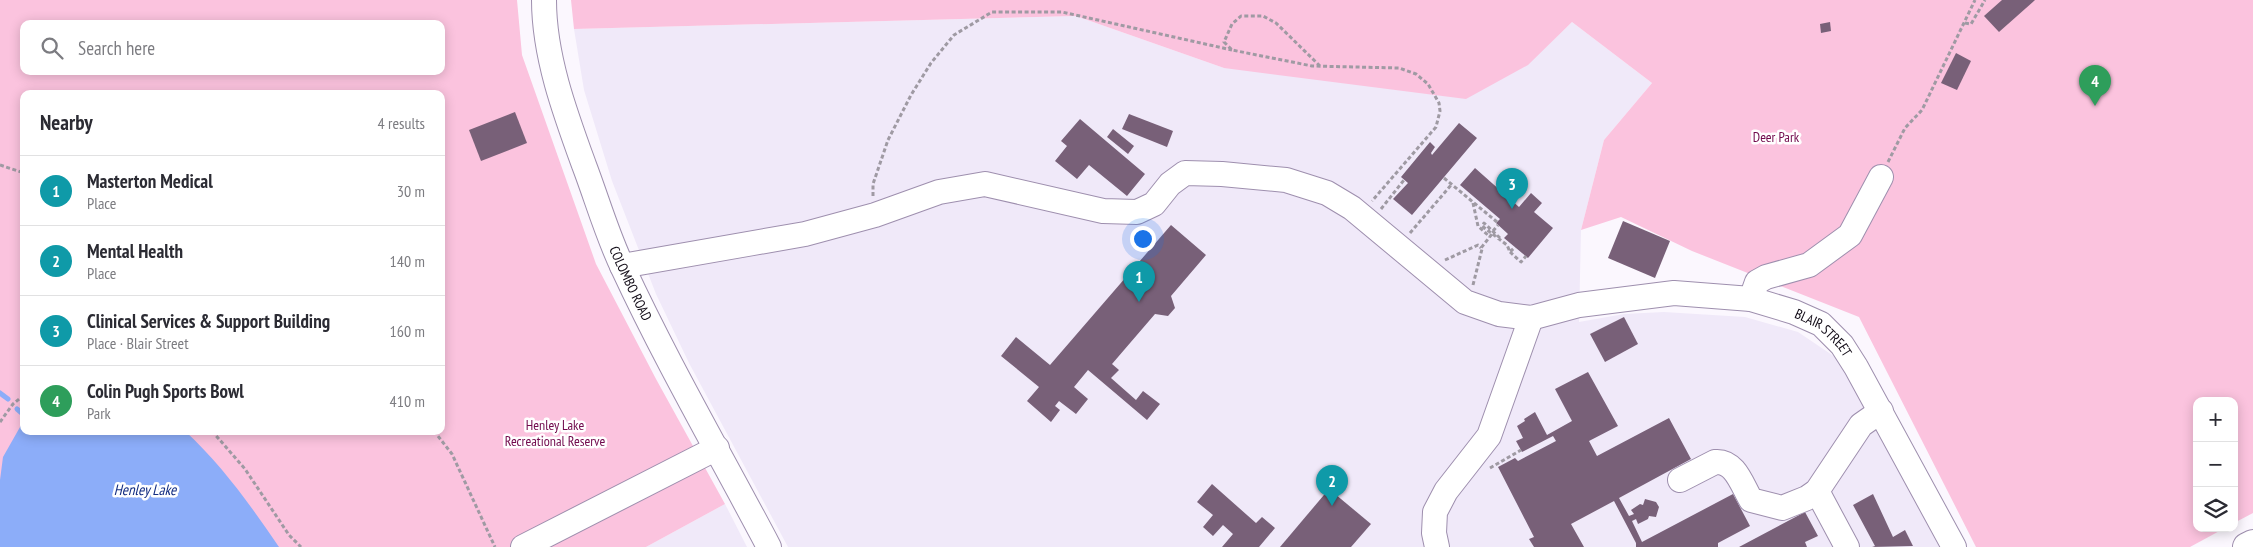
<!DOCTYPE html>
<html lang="en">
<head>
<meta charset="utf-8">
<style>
  body { margin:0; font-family:"PT Sans Narrow",sans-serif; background:#f2f2f3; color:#2b2b33 }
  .controls { position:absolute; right:15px; bottom:15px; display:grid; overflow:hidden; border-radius:10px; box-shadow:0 2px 12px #0003 }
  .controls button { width:45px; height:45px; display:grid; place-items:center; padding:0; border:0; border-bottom:1px solid #e1e1e2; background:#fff; color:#2b2b33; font:25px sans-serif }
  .you { position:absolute; left:1142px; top:238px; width:18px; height:18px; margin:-12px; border:4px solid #fff; border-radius:50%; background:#1a73e8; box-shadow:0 0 0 8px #1a73e833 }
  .badge { display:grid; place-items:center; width:32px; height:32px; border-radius:50%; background:#c05f1e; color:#fff; font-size:16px; font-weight:700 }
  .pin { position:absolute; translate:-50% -41px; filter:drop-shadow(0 1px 2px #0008) }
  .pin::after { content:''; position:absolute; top:26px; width:18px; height:15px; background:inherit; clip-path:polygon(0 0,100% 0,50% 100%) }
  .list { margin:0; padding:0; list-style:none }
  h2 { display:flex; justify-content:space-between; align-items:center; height:65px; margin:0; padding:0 20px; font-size:21px }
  h2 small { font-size:16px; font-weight:400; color:#7c7c81 }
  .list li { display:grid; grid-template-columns:32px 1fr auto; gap:15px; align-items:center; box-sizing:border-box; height:70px; padding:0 20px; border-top:1px solid #e1e1e2 }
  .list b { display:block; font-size:19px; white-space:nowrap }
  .list p { margin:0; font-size:16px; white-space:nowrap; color:#7c7c81 }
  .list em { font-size:16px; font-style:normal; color:#7c7c81 }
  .icon { flex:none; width:28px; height:28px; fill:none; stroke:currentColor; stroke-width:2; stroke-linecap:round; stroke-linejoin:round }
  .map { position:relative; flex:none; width:2253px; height:547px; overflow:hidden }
  .search { position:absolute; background:#fff; box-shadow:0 2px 12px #0003; left:20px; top:20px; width:425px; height:55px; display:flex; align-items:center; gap:12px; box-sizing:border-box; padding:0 18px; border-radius:10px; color:#7c7c81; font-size:19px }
  .panel { position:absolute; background:#fff; box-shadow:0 2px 12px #0003; left:20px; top:90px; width:425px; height:345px; border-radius:10px }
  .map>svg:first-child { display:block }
  .built { fill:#f0e9f9 }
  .green { fill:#fbc3de; fill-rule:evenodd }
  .water { fill:#8cadf9 }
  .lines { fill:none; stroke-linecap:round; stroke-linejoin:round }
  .stream { stroke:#8cadf9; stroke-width:5 }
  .building { fill:#786078 }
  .minor-casing { stroke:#9e8fae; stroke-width:26 }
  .major-casing { stroke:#9e8fae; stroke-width:30 }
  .path { stroke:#9f9aa3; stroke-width:3; stroke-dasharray:4 2.5; stroke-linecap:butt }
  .minor { stroke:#fff; stroke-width:24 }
  .major { stroke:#fff; stroke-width:28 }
  .labels { text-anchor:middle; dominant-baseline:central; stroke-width:5; stroke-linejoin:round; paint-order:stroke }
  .park-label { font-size:14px; fill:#710a4d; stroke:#fff }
  .street-label { font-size:14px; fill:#120c17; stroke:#fff }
  .water-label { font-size:15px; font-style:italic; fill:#142e83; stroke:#fff }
</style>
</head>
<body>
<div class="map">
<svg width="2253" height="547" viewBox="0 0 2253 547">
  <rect width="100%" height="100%" fill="#fbf7fe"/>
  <g class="built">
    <path d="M1076,16L1224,68L1527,65L1572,22L1652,83L1604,140L1581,230L1579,322L1624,314L1664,312L1745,317L1798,332L1844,363L1939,547H788L689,363L656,294L612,181L584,90L574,29Z"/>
    <path d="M725,504L747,547H646Z"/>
  </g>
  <g class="green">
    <path d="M0,0H517L522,55L596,264L656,379L725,504L646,547H0ZM24,24H441V71H24ZM24,94H441V431H24Z"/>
    <path d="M571,0H2253V513L2234,523V401H2197V528H2225L2190,547H1976L1859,317L1692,251L1621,217L1581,230L1604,140L1652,83L1572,22L1528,65L1466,99L1224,68L1076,16L574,29Z"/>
  </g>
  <path class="water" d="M24,420V431H185C222,465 251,506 279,547H0V480L3,457Z"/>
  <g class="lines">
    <g class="stream">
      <path d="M0,393L8,399"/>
      <path d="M17,409L24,415"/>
    </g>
  </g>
  <g class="building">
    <path d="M2002,0H2035L1999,32L1984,16Z"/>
    <path d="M1830,22L1831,31L1821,33L1820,24Z"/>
    <path d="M1956,53L1971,61L1957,90L1941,83Z"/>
    <path d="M515,112L527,143L481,161L469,130Z"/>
    <path d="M1129,114L1173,131L1167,147L1122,129Z"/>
    <path d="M1080,119L1145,174L1127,196L1089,165L1077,179L1055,161L1067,146L1061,141Z"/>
    <path d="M1459,123L1477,138L1412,215L1393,199L1408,183L1401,177L1430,142L1435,147L1431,153L1432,155Z"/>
    <path d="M1113,129L1134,146L1128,154L1107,137Z"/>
    <path d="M1475,168L1519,207L1531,193L1542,203L1534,212L1553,228L1528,258L1504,238L1508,234L1496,223L1500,219L1460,185Z"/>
    <path d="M1623,221L1670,241L1655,278L1608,258Z"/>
    <path d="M1171,225L1206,255L1171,296L1175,308L1168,316L1155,314L1112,364L1119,370L1111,378L1136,400L1143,391L1160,404L1147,420L1088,370L1074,387L1088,399L1076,414L1059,401L1055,406L1060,410L1051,422L1027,401L1039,387L1001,356L1016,337L1050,365Z"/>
    <path d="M1624,317L1638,344L1605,362L1590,334Z"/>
    <path d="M1588,372L1618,426L1589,441L1597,456L1669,418L1691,459L1619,498L1629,516L1634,514L1631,510L1640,504L1643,505L1645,499L1656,502L1659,507L1656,517L1649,516L1648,519L1638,524L1636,519L1632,521L1642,542L1733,494L1750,526L1718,543V547H1636V543L1614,501L1571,524L1584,547H1534L1529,539L1534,537L1498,467L1515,458L1518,461L1556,441L1553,436L1522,452L1516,441L1523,438L1517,426L1525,421L1524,419L1535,412L1547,435L1572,421L1555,389Z"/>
    <path d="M1212,484L1256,523L1262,517L1275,528L1259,547H1222L1233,534L1223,525L1213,536L1203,527L1213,515L1197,502Z"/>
    <path d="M1329,489L1371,524L1351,547H1280Z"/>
    <path d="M1873,494L1893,537L1905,530L1913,546L1872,547L1875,546L1853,505Z"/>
    <path d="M1805,512L1818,536L1805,542L1807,547H1739Z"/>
  </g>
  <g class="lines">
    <g class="minor-casing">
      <g id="minor">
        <path id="s1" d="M544,0C544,56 565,113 584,165C597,199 607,235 623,268C667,363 720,454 769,547"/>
        <path id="s2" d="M622,266L805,234L875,215L939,192L985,184L1103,211L1137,212L1154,204L1170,184L1185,173L1222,174L1286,180L1327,193L1352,208L1465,302L1499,314L1531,318L1579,305L1674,293L1751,299L1794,312L1821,324L1842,345L1856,367L1954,547"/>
        <path d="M1751,299L1757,282L1766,277L1809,265L1850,235L1881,177"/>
        <path d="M1680,480L1715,462C1735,460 1742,485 1751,500L1782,508L1807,498L1817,491L1861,425L1881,411"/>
        <path d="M1817,491L1847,547"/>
        <path d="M523,547L717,448"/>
        <path d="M1437,547L1434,533L1435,512L1446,491L1489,436L1531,318"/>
      </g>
    </g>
    <g class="major-casing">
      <path id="major" d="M2247,547L2253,544"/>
    </g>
    <g class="path">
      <path d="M1965,23L1971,24L1985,0"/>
      <path d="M1320,66L1276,23L1263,16H1241L1232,24L1224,42L1232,50L1312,66L1399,68L1416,74L1428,84L1439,103L1440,111L1436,127L1372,201"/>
      <path d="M1888,162L1905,128L1922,110L1975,0"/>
      <path d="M0,165L24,173"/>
      <path d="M1444,178L1497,222"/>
      <path d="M873,196V184L888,140L911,95L931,63L954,35L992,12H1062L1232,50"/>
      <path d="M1473,203L1478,226L1490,237"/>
      <path d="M1381,209L1404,180"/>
      <path d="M1493,231L1498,225"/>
      <path d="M1410,233L1452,184"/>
      <path d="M1500,238L1484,223L1482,226L1507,245L1510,252L1515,247"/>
      <path d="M1510,252L1521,262L1526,256"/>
      <path d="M1445,260L1478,245L1481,248"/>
      <path d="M1473,285L1482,249L1481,248L1492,234"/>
      <path d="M0,422L13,404L24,395"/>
      <path d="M212,431L245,469L289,535L301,547"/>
      <path d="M434,431L452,454L495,547"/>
      <path d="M1490,468L1521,450"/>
    </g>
    <use href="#minor" class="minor"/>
    <use href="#major" class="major"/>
  </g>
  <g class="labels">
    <g class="park-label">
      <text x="1776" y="137">Deer Park</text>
      <text x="555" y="425">Henley Lake<tspan x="555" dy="16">Recreational Reserve</tspan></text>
    </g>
    <g class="street-label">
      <text stroke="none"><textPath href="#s1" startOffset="298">COLOMBO ROAD</textPath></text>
      <text stroke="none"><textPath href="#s2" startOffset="1284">BLAIR STREET</textPath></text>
    </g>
    <g class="water-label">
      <text x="145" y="489">Henley Lake</text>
    </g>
  </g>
</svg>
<div class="controls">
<button>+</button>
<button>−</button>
<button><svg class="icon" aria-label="layers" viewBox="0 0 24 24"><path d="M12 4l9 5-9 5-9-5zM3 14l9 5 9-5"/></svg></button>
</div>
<div class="you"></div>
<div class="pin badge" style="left:1139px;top:302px;background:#0f9aa8">1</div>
<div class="pin badge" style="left:1332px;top:506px;background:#0f9aa8">2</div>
<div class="pin badge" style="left:1512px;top:209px;background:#0f9aa8">3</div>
<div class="pin badge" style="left:2095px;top:106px;background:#2e9e5b">4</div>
<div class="search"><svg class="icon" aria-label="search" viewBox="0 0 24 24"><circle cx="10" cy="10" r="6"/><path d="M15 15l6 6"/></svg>Search here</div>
<section class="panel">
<h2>Nearby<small>4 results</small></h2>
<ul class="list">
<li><span class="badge" style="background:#0f9aa8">1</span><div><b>Masterton Medical</b><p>Place</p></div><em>30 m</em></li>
<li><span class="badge" style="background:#0f9aa8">2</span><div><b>Mental Health</b><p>Place</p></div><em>140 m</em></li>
<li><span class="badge" style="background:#0f9aa8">3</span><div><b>Clinical Services &amp; Support Building</b><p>Place · Blair Street</p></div><em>160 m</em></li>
<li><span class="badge" style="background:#2e9e5b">4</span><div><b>Colin Pugh Sports Bowl</b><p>Park</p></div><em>410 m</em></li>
</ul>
</section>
</div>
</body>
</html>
